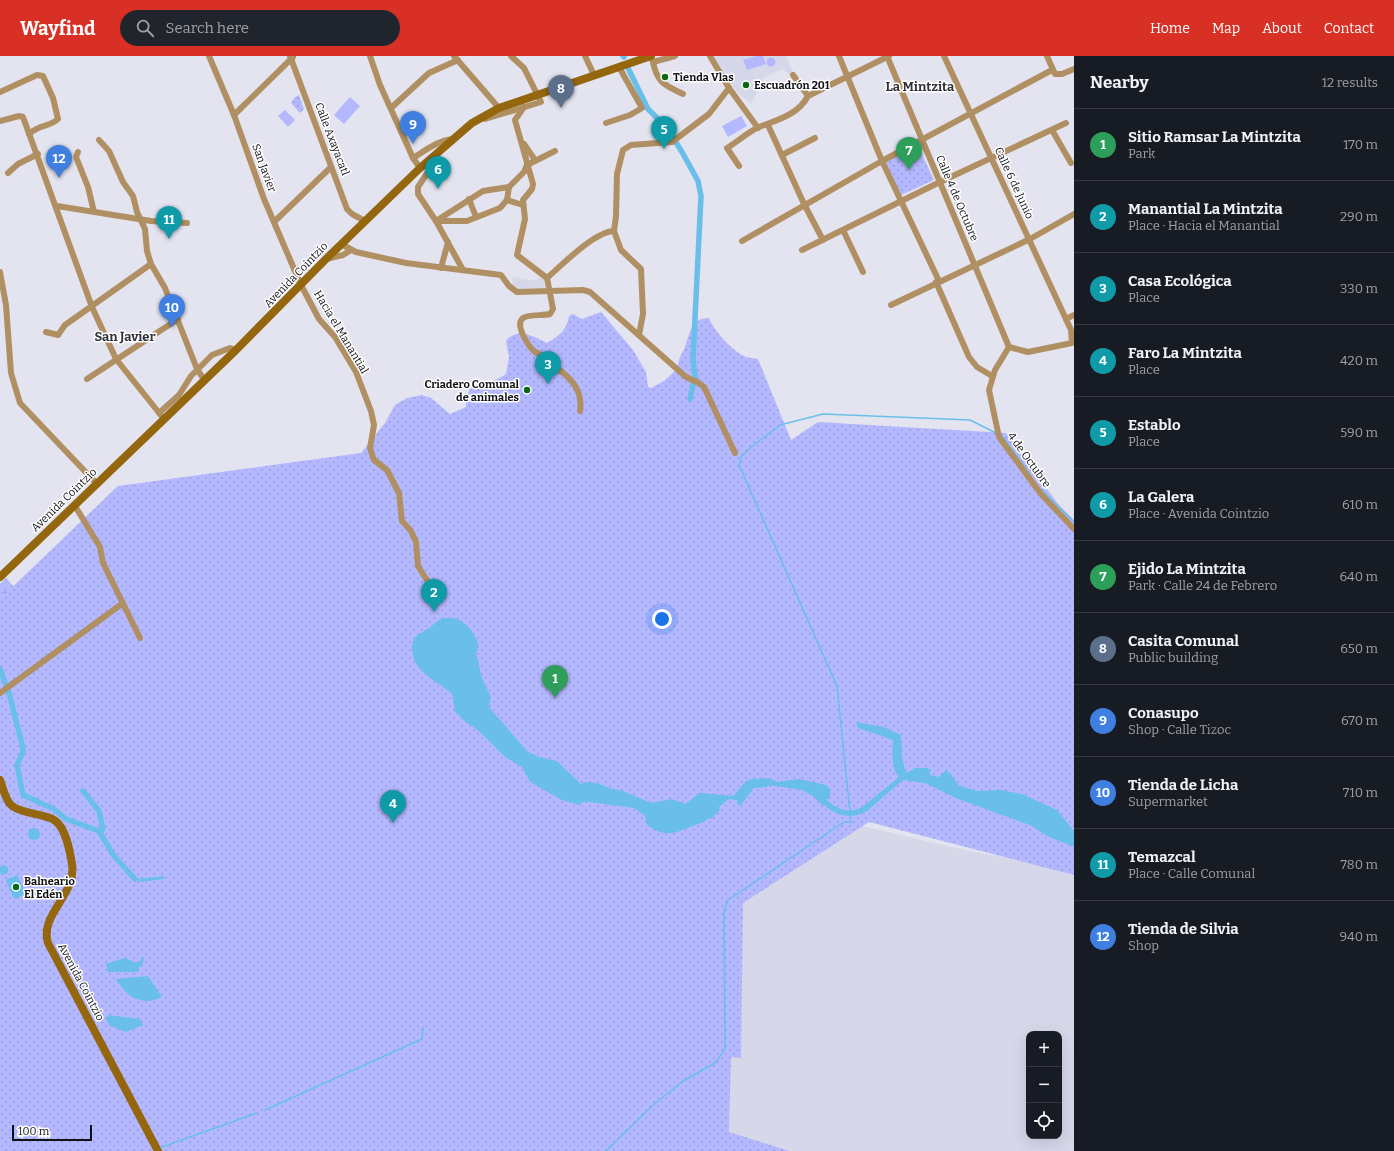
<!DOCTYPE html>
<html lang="en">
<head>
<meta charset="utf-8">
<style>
  body { margin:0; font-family:Bitter,serif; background:#20242c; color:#f1f3f6 }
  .controls { position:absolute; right:12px; bottom:12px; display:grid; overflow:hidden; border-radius:8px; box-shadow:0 4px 16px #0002 }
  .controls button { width:36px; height:36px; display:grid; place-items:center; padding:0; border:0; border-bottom:1px solid #363941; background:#171b24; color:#f1f3f6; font:20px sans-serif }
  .scale { position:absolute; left:12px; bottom:10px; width:80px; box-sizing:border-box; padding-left:4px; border:2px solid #101114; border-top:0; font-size:11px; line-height:14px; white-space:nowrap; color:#101114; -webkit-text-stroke:3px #fff; paint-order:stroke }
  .you { position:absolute; left:662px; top:563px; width:14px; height:14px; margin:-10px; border:3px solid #fff; border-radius:50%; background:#1a73e8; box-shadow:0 0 0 6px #1a73e833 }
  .badge { display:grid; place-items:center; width:26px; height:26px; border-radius:50%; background:#d93025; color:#fff; font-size:13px; font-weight:700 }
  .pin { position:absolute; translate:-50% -33px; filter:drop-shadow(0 1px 2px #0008) }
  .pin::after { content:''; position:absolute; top:21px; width:14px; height:12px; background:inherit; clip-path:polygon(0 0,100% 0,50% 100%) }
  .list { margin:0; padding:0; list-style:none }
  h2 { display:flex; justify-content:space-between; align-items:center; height:52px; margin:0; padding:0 16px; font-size:17px }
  h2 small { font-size:13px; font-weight:400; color:#9ea1a6 }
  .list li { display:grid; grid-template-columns:26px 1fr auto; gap:12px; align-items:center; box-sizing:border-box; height:72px; padding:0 16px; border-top:1px solid #363941 }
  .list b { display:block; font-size:15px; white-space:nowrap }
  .list p { margin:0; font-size:13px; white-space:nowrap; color:#9ea1a6 }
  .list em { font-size:13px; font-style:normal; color:#9ea1a6 }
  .icon { flex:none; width:22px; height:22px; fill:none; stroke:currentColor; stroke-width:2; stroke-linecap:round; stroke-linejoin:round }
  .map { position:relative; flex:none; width:1074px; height:1095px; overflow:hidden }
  header { display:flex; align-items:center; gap:24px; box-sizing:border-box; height:56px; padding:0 20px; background:#d93025; color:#fff }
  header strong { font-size:19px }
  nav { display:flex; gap:22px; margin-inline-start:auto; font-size:14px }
  .search { width:280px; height:36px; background:#20242c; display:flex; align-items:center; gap:10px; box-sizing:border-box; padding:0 14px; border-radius:22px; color:#9ea1a6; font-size:15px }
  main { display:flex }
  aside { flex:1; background:#171b24 }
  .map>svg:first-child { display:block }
  .built { fill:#d6d8ea; fill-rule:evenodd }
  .grass { fill:#b4b8ff }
  .wetland { fill:url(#wetland-marsh) }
  .park { fill:url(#park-dots) }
  .water { fill:#69bfe9 }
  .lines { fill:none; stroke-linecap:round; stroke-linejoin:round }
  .stream { stroke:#69bfe9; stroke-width:1.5 }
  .canal { stroke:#69bfe9; stroke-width:5.5 }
  .street { stroke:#b09062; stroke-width:6 }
  .secondary { stroke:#94660d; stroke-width:8 }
  .poi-dot { fill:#0c6913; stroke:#fff; stroke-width:1.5 }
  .labels { text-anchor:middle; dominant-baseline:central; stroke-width:3; stroke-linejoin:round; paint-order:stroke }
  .poi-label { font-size:11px; font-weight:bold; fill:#101114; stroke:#fff; text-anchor:start }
  .street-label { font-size:11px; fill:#101114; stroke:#fff }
  .quarter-label { font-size:13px; font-weight:bold; fill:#2f3038; stroke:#fff }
</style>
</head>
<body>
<header>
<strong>Wayfind</strong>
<div class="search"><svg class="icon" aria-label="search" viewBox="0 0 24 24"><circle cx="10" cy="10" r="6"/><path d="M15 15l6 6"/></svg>Search here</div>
<nav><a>Home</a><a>Map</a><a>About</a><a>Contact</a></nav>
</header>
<main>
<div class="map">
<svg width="1074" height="1095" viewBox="0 0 1074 1095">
  <defs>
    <pattern id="wetland-marsh" width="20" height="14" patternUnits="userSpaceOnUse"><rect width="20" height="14" fill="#b4b8ff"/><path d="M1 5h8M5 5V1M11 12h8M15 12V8" fill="none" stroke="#9a9dda"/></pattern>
    <pattern id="park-dots" width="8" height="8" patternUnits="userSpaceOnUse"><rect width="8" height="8" fill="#b4b8ff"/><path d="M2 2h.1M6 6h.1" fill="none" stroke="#9a9dda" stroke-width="1.8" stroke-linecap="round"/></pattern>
  </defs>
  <rect width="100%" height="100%" fill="#e3e4f0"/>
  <g class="built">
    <path d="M712,0H786L794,19L792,20L782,13L764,22L751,48L737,36Z"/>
    <path d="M511,221L537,225L538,222L545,223L544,235L526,232L525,235L518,234V231L512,230L513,222Z"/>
    <path d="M858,769L960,793L1042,809L1074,819V1095H792L729,1077L731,1001L732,851ZM1029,978H1059V1080H1029Z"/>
  </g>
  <g class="grass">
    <path d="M756,0H763L766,8L747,14L743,4Z"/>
    <circle cx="771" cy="6" r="4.5"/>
    <path d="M350,41L360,50L344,68L334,59Z"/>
    <path d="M285,54L295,64L288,71L278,60Z"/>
    <path d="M741,60L747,70L728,81L722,70Z"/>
  </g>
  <path class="wetland" d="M6,522L30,549L0,571V528Z"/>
  <g class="park">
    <path d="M299,39L304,53L300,57L291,47L295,41Z"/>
    <path d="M918,90L934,124L901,139L885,105Z"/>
    <path d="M601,256L633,294L646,316L648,331L651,332L664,325L678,312C678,301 682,299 685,291C690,277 691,262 709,262C715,276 731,294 746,301C749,302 754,302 758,303L791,384L818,366L1006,377L1058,448L1074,464V819L869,766L743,847L741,1002L731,1001L729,1076L790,1095H0V541L3,540L118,430L361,397L385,367L395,349L407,342L422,339L431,342L450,358L466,351V342L470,333C482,327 495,326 506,318L509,301L506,285C516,271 534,280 547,287C559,280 567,274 569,260L573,258L582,263Z"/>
  </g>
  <g class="water">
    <path d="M444,562C447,562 451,562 454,562C466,564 484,586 476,597L482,622L491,641L489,651L527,695L539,701L557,705L581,728L586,726L597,727L612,733L621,734L651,747L672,743L685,748L700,737L733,740C738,736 743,726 749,724C756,722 771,721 777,726L799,723L826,729L830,733V740L823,750L813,740L802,734L769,729L767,731L754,732L740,750L737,747V744L729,743L719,751L720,754L712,762C707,762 705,766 701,767C678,774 670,785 647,769L645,760L634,752L589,746H583L579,749L562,744L530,726L522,711L505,701L479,675L463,664L460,660L455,656L452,638C437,624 414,618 412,594C411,585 416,579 424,575C432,571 435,565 444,562Z"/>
    <path d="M856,666L883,671L901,679L902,702L906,717L915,712H928L930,714V719L939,721L946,714L951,718L959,730L978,735L1001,734L1022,738L1057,754L1074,775V791L1049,781L1030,769L958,743L925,727L903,724L866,756L861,752L899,721C891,712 892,695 893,684L858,672Z"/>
    <circle cx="34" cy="778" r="6"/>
    <circle cx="4" cy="814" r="4.5"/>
    <path d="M17,819L26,838L14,843L6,824Z"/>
    <path d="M164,820V823L139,826L138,823Z"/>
    <path d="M142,901H144C144,908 139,910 138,916H108L106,908L124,902L138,907L141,904Z"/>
    <path d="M148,920L162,941C142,951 126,941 116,923Z"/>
    <path d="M108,959L140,963L143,969L126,976L110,970L106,963Z"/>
  </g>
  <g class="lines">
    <g class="stream">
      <path d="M1003,381L1030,418"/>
      <path d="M1042,434L1074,466"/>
      <path d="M265,1054L422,983L423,971"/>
      <path d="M162,1091L257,1057"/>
      <path d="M606,1095L652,1050L683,1025L715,1007L725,993L724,855L728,844L844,766H851L837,630L739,409L741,401L749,393L780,369L823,358L970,364L996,377"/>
    </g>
    <g class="canal">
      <path d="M623,0L624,1"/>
      <path d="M627,10L648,53L667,72L682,96L698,125L701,140L693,303L695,320L690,343"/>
      <path d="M0,613L9,637L22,688L23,696L17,709L23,739L54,753L66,763L99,775L103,773L99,755L83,735"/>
      <path d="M826,747C837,757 850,760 863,754"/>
      <path d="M99,775L114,800L135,823"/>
    </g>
    <g class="street">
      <path d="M209,0L234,59L264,143L301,229L319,263L335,281L356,316L371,355L374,369L370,392L374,404L387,414L399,437L402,465L411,475L416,486L418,510L430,529"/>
      <path d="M290,0C309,51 328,102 347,153L352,158L365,165"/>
      <path d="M370,0L380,29L413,102L420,112"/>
      <path d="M454,0L499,52"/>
      <path d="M585,0L594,19"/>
      <path d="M710,0L729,32L758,72"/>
      <path d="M839,0L882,105L939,225"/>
      <path d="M887,0L1009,291"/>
      <path d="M944,0L1071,274L1072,287L1028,296L1009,291"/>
      <path d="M1047,0L1055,18H1062L1074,13"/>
      <path d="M652,4L653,6L675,0"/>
      <path d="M653,6C657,27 665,29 683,38"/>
      <path d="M793,19L808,40"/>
      <path d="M0,36L37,19L43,20L53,42L58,63C50,71 39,68 29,78"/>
      <path d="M524,51L515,64L533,128L532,133L523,144L525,163L517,199L547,222L553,253L550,258C543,260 529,258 523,262C514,269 529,291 535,296C539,298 543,299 547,301C551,304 553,309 557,312C572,323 583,335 580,355"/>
      <path d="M391,52L429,17L458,4"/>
      <path d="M234,59L293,1"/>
      <path d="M485,63L541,46L524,12L511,0"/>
      <path d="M0,65L19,60L23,61L92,251L116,303L164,363"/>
      <path d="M606,67L630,59L642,52L619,11"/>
      <path d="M768,69L804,148L823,184"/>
      <path d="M1052,74L1071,107"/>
      <path d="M99,84L109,95L123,126L133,140L137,156L145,173L147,195L151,208L165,232L197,313L205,325"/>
      <path d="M524,88L535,104"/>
      <path d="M78,96L76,101L88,131L94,156"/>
      <path d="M782,99L815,82"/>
      <path d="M413,102C426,94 438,84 454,83"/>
      <path d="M429,104L428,116L418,131V138L436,165L463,214"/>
      <path d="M739,110L727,92C737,86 748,76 759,71C777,64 798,59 808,40L889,0"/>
      <path d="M8,117L18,108L38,98"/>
      <path d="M469,143L476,161"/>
      <path d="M507,144L523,149"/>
      <path d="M57,150L151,165L187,167"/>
      <path d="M436,165H467L500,152L507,144L509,131L524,116L527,109L555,95"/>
      <path d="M436,165L483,135L509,131"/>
      <path d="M274,166L331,111"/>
      <path d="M843,174L863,216"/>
      <path d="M742,185L882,105L1052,14"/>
      <path d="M341,188L356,196L406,207L501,219L509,230L517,236L583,234L590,236L686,321L699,327L704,331L735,397"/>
      <path d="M802,194L940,126L1066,67"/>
      <path d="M326,203L343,199L351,194"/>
      <path d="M441,212L448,186"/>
      <path d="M0,216L6,249L11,317L20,347L97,428"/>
      <path d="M547,222C563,208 594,176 614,175"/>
      <path d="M936,226L969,301L977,311L992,320"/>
      <path d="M891,249L1030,183L1074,158"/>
      <path d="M1066,263L1074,259"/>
      <path d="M46,276L58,279L65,269L151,208"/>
      <path d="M639,279L643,258L641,213L621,194L614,175L616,160L617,118L623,94L631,89L672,86L709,58L729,32"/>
      <path d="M1009,291L995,314L989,334L999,381L1041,438L1074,473"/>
      <path d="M87,323L178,263"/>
      <path d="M159,357L179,339L191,320L212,299L230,292L236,294"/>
      <path d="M75,450L100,491L103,507L140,582"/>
      <path d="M0,637L123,547"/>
    </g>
    <g class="secondary">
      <path d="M0,521L236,294L326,203L420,112L472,67L499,52L651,0"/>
      <path d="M0,724C3,732 5,743 11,749C16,754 24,755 31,757C38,759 48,760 54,764C66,771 70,796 72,808C77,839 39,858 48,887L158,1095"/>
    </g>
  </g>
  <g class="poi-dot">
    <circle cx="665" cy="21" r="4"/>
    <circle cx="746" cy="29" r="4"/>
    <circle cx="527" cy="334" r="4"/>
    <circle cx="16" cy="831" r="4"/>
  </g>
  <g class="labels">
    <g class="poi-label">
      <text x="673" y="21">Tienda Vlas</text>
      <text x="754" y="29">Escuadrón 201</text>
      <text x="519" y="328" text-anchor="end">Criadero Comunal<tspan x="519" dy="13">de animales</tspan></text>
      <text x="24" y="825">Balneario<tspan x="24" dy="13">El Edén</tspan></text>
    </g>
    <g class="street-label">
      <text transform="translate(332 83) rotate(69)">Calle Axayacatl</text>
      <text transform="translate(264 112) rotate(70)">San Javier</text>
      <text transform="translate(1014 127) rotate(65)">Calle 6 de Junio</text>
      <text transform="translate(957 142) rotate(67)">Calle 4 de Octubre</text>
      <text transform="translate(296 219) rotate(-46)">Avenida Cointzio</text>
      <text transform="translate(341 276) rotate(59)">Hacia el Manantial</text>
      <text transform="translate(1029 404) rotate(54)">4 de Octubre</text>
      <text transform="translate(64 444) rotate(-44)">Avenida Cointzio</text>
      <text transform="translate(81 926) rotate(62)">Avenida Cointzio</text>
    </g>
    <g class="quarter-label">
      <text x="920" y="30">La Mintzita</text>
      <text x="125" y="280">San Javier</text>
    </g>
  </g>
</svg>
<div class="controls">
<button>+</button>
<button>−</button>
<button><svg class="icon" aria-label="locate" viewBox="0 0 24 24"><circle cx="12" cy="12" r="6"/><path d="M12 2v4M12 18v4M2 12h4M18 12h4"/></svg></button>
</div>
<div class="scale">100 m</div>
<div class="you"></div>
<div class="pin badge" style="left:555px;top:642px;background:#2e9e5b">1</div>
<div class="pin badge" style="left:434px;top:556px;background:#0f9aa8">2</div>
<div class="pin badge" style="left:548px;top:328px;background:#0f9aa8">3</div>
<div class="pin badge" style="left:393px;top:767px;background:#0f9aa8">4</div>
<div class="pin badge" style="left:664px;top:93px;background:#0f9aa8">5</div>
<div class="pin badge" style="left:438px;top:133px;background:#0f9aa8">6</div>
<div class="pin badge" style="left:909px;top:114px;background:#2e9e5b">7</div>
<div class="pin badge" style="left:561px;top:52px;background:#5c6f8a">8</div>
<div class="pin badge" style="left:413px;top:88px;background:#3f7fe0">9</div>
<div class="pin badge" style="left:172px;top:271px;background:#3f7fe0">10</div>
<div class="pin badge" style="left:169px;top:183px;background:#0f9aa8">11</div>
<div class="pin badge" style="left:59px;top:122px;background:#3f7fe0">12</div>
</div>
<aside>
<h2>Nearby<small>12 results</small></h2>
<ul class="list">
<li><span class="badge" style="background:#2e9e5b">1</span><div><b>Sitio Ramsar La Mintzita</b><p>Park</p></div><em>170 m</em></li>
<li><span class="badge" style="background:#0f9aa8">2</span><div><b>Manantial La Mintzita</b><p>Place · Hacia el Manantial</p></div><em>290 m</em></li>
<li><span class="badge" style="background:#0f9aa8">3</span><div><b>Casa Ecológica</b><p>Place</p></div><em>330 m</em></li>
<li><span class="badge" style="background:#0f9aa8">4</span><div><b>Faro La Mintzita</b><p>Place</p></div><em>420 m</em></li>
<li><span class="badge" style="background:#0f9aa8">5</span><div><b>Establo</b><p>Place</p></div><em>590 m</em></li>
<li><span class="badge" style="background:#0f9aa8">6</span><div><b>La Galera</b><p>Place · Avenida Cointzio</p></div><em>610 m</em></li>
<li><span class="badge" style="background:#2e9e5b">7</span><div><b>Ejido La Mintzita</b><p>Park · Calle 24 de Febrero</p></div><em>640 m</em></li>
<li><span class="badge" style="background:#5c6f8a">8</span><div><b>Casita Comunal</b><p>Public building</p></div><em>650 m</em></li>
<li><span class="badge" style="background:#3f7fe0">9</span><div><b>Conasupo</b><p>Shop · Calle Tizoc</p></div><em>670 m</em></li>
<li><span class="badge" style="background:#3f7fe0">10</span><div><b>Tienda de Licha</b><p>Supermarket</p></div><em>710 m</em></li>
<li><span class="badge" style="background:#0f9aa8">11</span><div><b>Temazcal</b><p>Place · Calle Comunal</p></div><em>780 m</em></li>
<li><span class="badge" style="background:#3f7fe0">12</span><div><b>Tienda de Silvia</b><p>Shop</p></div><em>940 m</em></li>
</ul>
</aside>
</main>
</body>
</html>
